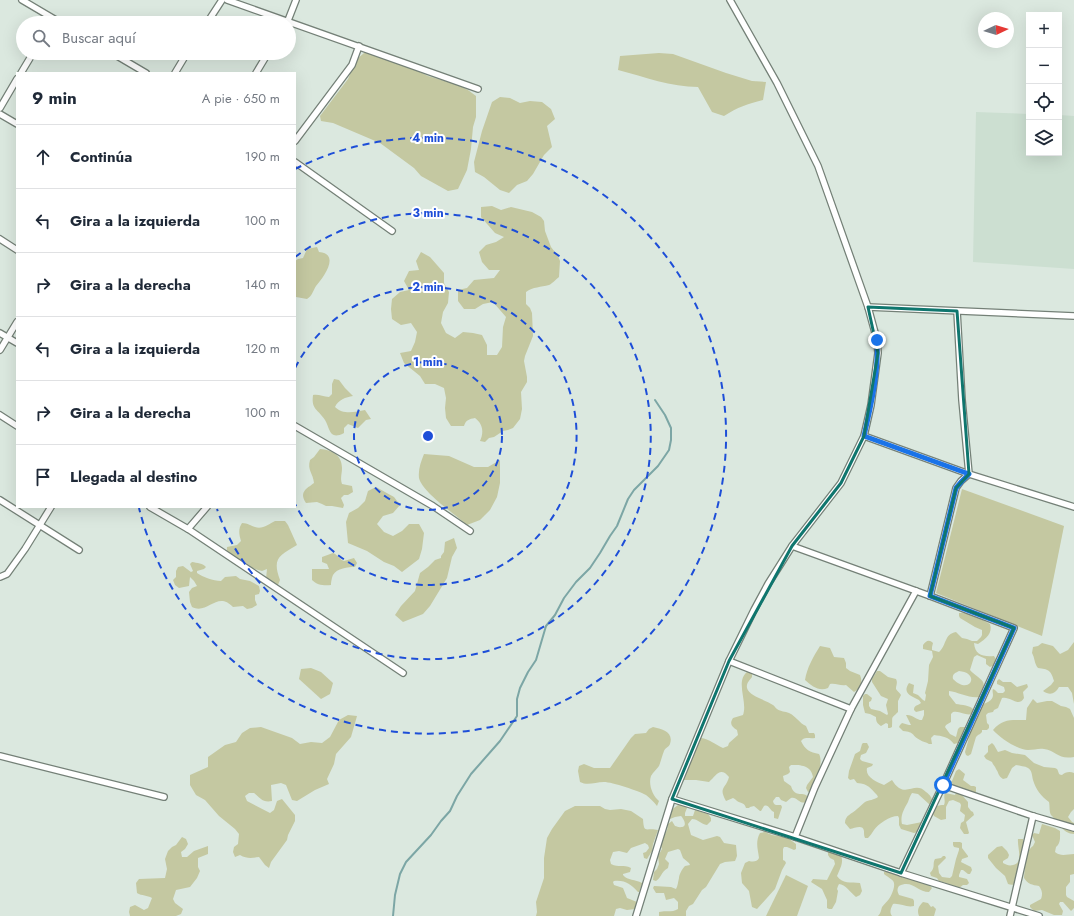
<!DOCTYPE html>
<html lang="es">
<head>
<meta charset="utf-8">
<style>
  body { margin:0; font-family:Jost,sans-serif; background:#f6f6f7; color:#1f2937 }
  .controls { position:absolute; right:12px; top:12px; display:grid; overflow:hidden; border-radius:0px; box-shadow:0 4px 16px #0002 }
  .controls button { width:36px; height:36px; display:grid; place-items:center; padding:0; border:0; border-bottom:1px solid #e0e1e3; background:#fff; color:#1f2937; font:20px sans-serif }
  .compass { position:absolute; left:978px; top:12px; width:36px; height:36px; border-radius:50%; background:#fff; box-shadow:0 4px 16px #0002; rotate:86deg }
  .stop { position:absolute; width:12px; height:12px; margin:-9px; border:3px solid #1a73e8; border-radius:50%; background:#fff }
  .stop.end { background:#1a73e8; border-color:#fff; box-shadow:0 1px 4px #0008 }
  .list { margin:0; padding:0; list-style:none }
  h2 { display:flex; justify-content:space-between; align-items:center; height:52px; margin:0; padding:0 16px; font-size:17px }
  h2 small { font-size:13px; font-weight:400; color:#747a83 }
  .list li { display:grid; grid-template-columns:26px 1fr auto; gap:12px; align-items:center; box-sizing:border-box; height:64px; padding:0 16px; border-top:1px solid #e0e1e3 }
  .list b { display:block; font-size:15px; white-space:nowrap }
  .list em { font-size:13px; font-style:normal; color:#747a83 }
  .icon { flex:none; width:22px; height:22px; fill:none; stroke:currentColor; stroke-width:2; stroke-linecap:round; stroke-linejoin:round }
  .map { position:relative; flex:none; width:1074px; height:916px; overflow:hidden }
  .search { position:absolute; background:#fff; box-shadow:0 4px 16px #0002; left:16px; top:16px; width:280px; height:44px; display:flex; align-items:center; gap:10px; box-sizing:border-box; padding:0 14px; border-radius:22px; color:#747a83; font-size:15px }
  .panel { position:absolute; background:#fff; box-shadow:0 4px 16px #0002; left:16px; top:72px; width:280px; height:436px; border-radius:0px }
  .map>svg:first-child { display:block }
  .built { fill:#ccdfd1 }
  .green { fill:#c4c8a1; fill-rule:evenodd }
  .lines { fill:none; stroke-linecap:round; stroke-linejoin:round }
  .stream { stroke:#7ca6a5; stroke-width:2 }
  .street-casing { stroke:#748077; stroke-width:8 }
  .street { stroke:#fff; stroke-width:5.5 }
  .route { stroke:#1a73e8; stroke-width:5 }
  .marked { fill:none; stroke:#0f766e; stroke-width:3; stroke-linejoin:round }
  .ring { fill:none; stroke:#1d4ed8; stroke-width:2; stroke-dasharray:7 5 }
  .centre { fill:#1d4ed8; stroke:#fff; stroke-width:2 }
  .ring-label { font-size:12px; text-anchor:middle; font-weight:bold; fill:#1d4ed8; stroke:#fff; stroke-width:4; stroke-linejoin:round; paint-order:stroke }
</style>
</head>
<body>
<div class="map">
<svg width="1074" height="916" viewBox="0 0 1074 916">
  <rect width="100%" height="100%" fill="#dbe8df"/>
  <path class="built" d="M976,112L1029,114V153H1059V115L1074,116V269L973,262Z"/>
  <g class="green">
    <path d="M373,52L400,62L428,76L458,85L468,90L476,96V117L473,127L471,149L467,170L458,189L448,191L421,176L414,168L380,143L333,123L321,121L320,116L348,79L356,60L364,53Z"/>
    <path d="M659,53L673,54L726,73L752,81L766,82L763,100C747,104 738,107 724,116L712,112L698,87C671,87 645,77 618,70L620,56Z"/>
    <path d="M500,97L510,98L520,103L530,101L542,102L551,109L555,119L547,126L552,147L544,155L533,174L527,181L517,185L509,193L500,190L484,177L475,172L474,162L482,131L492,102Z"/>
    <path d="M492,206L501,210L511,207L532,212L541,217L544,221L545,231L551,247L558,256L560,261L559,277C556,279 552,284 549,285C541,287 533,287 526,292V304L530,308L532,313L533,336L525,356L524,361L527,377V382L521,392L522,409L520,419L513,428L508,430L503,431L494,437L489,438L485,442L480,441C484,432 483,424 475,418C469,419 466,420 464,426H451L446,418L445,408L446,398L444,388L435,384H425L420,376L404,363L400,353L411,351L415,342L417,332L411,323L401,325L392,319L391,309L392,299L400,292L409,290L404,281L409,271L419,270L416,261L421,252L430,257L444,273V283L449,292L448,303L443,312L441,323L446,333L455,338L463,332L473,333L482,335L487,345V355H497L502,347L503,327L506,317L493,302L483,304L475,309H464L458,301V290L467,288L474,280L494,278L500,270H489L482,262L479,252L486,245L496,242L504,237L495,233L481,217V207Z"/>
    <path d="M317,247L319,252C341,254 323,278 316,286C313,291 312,296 307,299L296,297L295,296V261L298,259L303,258L307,249Z"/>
    <path d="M334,379L339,380L345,388L353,396C346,397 338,400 335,407C343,415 355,412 365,410L371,419L366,420L358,428L348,424L344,428V433C329,441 330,428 325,420C318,409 311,410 313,395C319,394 323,397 329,397L332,394V384Z"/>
    <path d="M320,449C332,450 342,455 342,468C342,474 340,478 342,484L352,486L353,492L348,495H344L341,498L344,505L343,508L332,506H326L322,504L317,502L306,503C299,492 306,489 314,483C313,473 307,470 310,460L314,457Z"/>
    <path d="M424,454L449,456L474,467H488L500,460V483L497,497L490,510L480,520L467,525C456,515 422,492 419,478C418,469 421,462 424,454Z"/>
    <path d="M376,487L394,497L400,505L393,513L383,516L377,524L384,532L393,536L402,531L409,524H419L424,533L422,549L419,559L402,572L394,566L384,562L367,551L348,543L346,522L349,513L358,508L365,501L368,491Z"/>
    <path d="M962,489L1064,526L1042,636L936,593Z"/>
    <path d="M275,521H285L288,525L297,545C279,556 272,558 280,580L278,585H272L266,579L267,569L262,571C259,570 255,569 252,568C250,566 247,563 244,562C235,557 226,561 227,547L237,545L241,541C239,534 238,529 242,523C248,523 251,526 255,527C262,530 269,524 275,521Z"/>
    <path d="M454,538L457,548L452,557L447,578L430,606L423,614L403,622L395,615L401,606L415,591L420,573L428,567L435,560L441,558V556L444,552L445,542Z"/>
    <path d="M333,553C338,555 339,559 344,561L354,558L357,563L355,567C348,567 337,568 333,575C332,577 331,582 331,585C324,586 317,585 312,580V569H329L327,564L322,562V557Z"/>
    <path d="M192,562C197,563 203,563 206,567L204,569L197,571V573C203,577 213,581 221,581L225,577L236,576L240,579L250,581L259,586L260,591L259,594L255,595V600L257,605L252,608L247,609L243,606L233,607C217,590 208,615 192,607L190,602L189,592L192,588L197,586L194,581L190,577L189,586L179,588L175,585L173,580L176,577V571L178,567L183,566L191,572L193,571L190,564Z"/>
    <path d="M959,613C971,612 981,619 990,624C993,633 986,639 978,644L974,643C975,655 983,657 994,656L997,661L995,665L990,667L986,664V659L977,655L974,657L970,670C980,681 990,679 979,697C971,699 958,692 949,691V695L956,704C962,705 970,705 974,710C970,720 962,710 953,712L951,714V722L946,725L945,727L950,734L956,737L958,729L960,727H965C966,733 961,739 958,743L954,744C949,737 942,736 934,735L931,738L932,744H929C926,742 923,742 920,740C911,735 915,732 903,731L899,727L900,725L902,723L909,725H911L906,715C912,714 916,720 922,720L924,715V710L916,712L914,710C914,705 917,706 921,703L919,700C911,696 902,693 909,683L914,685L913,693L918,695L923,700L925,701L926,695L925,693L928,681L929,665L933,657L932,651L923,649V645C926,641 929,639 933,643L932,647V650L939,652C947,645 944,634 956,632L962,638L967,639L972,641H977L981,637L982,635V630L975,627L960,618L959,616ZM959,671C981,673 970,696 953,679C952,674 955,673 959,671Z"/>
    <path d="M1074,642V704L1072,693L1068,687H1059C1055,694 1050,696 1043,691L1051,685L1054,681C1051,670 1048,669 1038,668C1034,663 1035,658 1032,653L1033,647L1038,646L1042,643L1053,646L1060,654L1068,650Z"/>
    <path d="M820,646L830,648L834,657L844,658L846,663V668L850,671L860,675C863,683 861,688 854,692L846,685C840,686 836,683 830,684L828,688C819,692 812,686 805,680C807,668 813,657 820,646Z"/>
    <path d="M311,668L321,672L333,683L330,694L321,699L299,679L301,669Z"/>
    <path d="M877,671H880L888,677L896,679C898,683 896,685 896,689C897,691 900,693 901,695L898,701V712C890,720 893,715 892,727L890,728H888V724L886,723L881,726C877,723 876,722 876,717L870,714L865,713L863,705V696L865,694H867L872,698L871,701L869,702V706L871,709L880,711L887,715L888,714L886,705L888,699L881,696L872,682V679Z"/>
    <path d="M747,672L751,673L752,674V677C750,680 746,683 747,688C749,696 766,700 773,705C775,706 775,708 777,709C781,712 785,711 789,713C796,716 799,723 806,726L809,733H814L815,735V738C810,739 807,737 803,739L801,741C805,750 810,752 819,754C824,763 816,782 811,791L808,792L806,788L807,785L813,777C811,765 801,765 791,765L789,767L790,772L788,774L783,776L784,781L791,786C795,799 804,790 809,798L807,802C799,805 797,796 791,798C789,799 788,801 786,802L781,800L779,797H776L773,801C774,806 777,805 781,805L782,807L778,819L774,818V812C769,810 769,804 764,806L761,811H760L754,806L750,807L749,808H746C744,802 742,804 737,801C736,800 735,799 733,798L726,801C718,787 726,789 729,777C720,766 716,776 709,782L696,780H684L683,779L701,738C709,739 716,745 723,748L728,746L729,743L738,735L737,730C732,727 729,724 733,718L743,715C748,702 735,682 747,672Z"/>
    <path d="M999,679L1003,682H1011L1017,687L1027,684L1028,687L1023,692L1024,698C1018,708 1011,696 1002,698L998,708L994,710L993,712L988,713L986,715L987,723L989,725V728L987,730H982V732L980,734L978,735L976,737L971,754L968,756L966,755L965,752L972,727L980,713L981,705C986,703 993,701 993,695C993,693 992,691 993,689L995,690L998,693H1003L1005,691L1004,687L997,684V681Z"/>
    <path d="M1033,699L1037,703L1047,701H1052L1061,706L1066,707L1070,709L1074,718V757C1058,760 1057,751 1044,749C1039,748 1034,750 1028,750C1018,750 1000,738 993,730C1003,718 1012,720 1026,720L1027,708Z"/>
    <path d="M348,715L357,716L351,737L336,754L334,764L327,779L329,784L315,790L297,801L292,800L286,785L281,783L271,785L272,801C263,803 260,798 254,793H249L245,796L247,801L270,813L274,810L277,801L282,799L295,815V821L288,835L287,840L271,862L269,868L265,865L259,857C252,858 247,859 240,855L235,857L233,852L234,847L238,844L239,834L235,829L219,816L205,800L196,795L190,785V775L208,767V757L225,745L236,742L242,733L250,728L261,727L292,738L300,744L311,742L322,743L330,737L339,720Z"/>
    <path d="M653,727C662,729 674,732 670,744C669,747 665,748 664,751C662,756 661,761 659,766C657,769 653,772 651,776C648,785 653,796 659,801L657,806C654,802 650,798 646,795C639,791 612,782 604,782C595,782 588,786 580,782L578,771L579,766L584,764L594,768H610L631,738L635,734L646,733L649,729Z"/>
    <path d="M863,743H867L869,747L866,753L861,755L860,759L862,761L873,764L872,766L867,768C865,777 876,782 884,785L892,780C894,783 896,786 899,788C909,794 916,782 926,792C930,795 932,797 933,803L931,805H930L918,794L912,793C910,796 909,799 908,802C904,809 900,816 902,824L907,825L922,822L923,823L918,832L914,833L901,829L899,825V818L898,816C890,816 878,824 874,830C872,833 870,836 868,838H865C864,836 864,834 864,831C863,824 855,828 850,829L845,823C845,815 852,814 857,809C860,807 862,804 865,802C869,800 874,800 878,797L877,795C870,788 869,784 857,783L854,779L850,780L848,778L849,771L855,754L860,751L862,744Z"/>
    <path d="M992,743L994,745L998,752L1005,750L1012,753L1025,755L1034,763L1044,767L1055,768L1057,769C1059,772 1058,775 1062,775C1065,772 1070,771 1074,773V809L1071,812L1068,817L1072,822L1074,823V834C1063,834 1058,822 1051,815C1049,811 1050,807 1049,802C1041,796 1036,790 1033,780C1032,776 1032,770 1028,768C1025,766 1020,766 1016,765L1012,768L1007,778L1003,779C998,776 999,773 996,769C995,766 993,765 992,762L986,759L984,756L988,752V746Z"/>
    <path d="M959,769L965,774L963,780L971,786H974L976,787V792L975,795L951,786L950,782L952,781L956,771Z"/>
    <path d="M945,793L955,795L956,793L961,794L968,802V807L971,811L973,812L974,815L966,822L969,833L968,834H964L960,828L961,823L964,821L965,815L960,811L961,805L960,803L953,800L949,801L946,807V819L941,820L934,816L932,812C935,806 938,805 944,805C946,801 943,797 945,793Z"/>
    <path d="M680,804L685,805L687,808L685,813V816H693L695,810L708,814L711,818V821L707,825C701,824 698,819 692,819L688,824L691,835L703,840L717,836L720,837L724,843L736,845L737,856L735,861L725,862L720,864L706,887L702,890L693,904L689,906L686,911V916H659V912C666,910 671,913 678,909V902L674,898L666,900L664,893H656L653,888L654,886L671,887L676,889C678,885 678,882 679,878C679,875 682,869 685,866L690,865L689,863L683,858L680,850L678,849L668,852L665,859L669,863L668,868C660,873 662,877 656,881L653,880L654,872L657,869L659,864L658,856L662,849C659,840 664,837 667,830C668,828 667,826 668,824L672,821L675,826C677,826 679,828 681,827C688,827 684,819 681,816L675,817L670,819L668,818L670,811L678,805Z"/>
    <path d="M575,806H600L605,809L610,810L621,809L631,811L643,819C644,835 646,827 658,830L653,844L652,851L647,859L644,858L643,853L646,852L649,848L648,845L645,843L631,848L627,853L619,851L613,852L610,860L611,864C619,868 623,864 631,868L630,872L623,874V875C628,881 635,879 642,883V884L639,892H638C630,884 626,880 614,881L613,882L614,885L623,888L627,898L637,902L638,903L635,909L627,910L620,908L616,909L614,916H536L537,912L536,902L544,878V858L547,838L552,829L565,811Z"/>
    <path d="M1042,824L1055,828L1060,831C1060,837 1061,843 1056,847L1055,852C1061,857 1067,854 1074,854V874L1070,875V882L1066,887V895L1067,897L1074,901V908L1071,911L1063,902H1060L1059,904L1063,911L1062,915H1054L1042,910L1034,911L1030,907V905L1041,899C1043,894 1042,890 1039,886C1032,885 1028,884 1024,878C1025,869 1025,851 1033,846L1035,842L1032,835L1034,833L1039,834Z"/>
    <path d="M765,832L772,835L788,838L796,844V849L794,850L787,847H784L783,849V860L785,861L786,863L782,870L775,889L757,909L752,907L749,891L742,883L741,873L745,863L749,861C753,862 757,862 759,858C758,849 755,842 760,833Z"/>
    <path d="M182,837L186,839L188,844L185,849L181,852L182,857H187L194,851L208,846V854L198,858V867L200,871L197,878L190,887L176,890L173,899L175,903L183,909L181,914L176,916H130L129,912L130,907L135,905L144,910L148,908L152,898C147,895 142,896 137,893L136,883L139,879L165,878L167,869L165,859L168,851L172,847L176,845Z"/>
    <path d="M1018,839H1023L1024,844L1022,881C1019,884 1012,886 1008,884L1005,876L996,868L988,858V855L997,847L1002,846L1007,851L1009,855L1008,858L1003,861V863C1007,865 1009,866 1013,865C1024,863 1017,847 1018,839Z"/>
    <path d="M953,842H960L962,843V848L968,856V857L962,859L961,862L971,867L972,870L970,874H968L963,870H961L959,875V877L967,879L969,883L967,885H963L959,888H957L950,885L946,883L939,881L937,878L931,876L930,873C936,867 932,864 935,859L941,858L943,856H945L946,858L938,866L939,873L942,877L950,878L952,876L956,859L959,850V848L954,847L953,845Z"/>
    <path d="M828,852H831L841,855C844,863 840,868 837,876C842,884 851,882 860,883L862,891L860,895L856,897C851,893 845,884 839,884L838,886L837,889L838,891L836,902L832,909H829L827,908V900L822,889L811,882L813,879L827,880L835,864L834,860L830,858L828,855Z"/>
    <path d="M886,871H889L898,876L928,884L932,888L929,892C917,892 912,879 899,886C897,889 897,891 899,895L913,899L914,901V906C907,908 900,903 893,904C891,908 889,912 892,916H878C881,913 881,910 882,907C884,904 887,902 889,899C891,896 895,888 894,883C893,879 887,877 884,874V872Z"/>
    <path d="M786,875L808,886L797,916H766Z"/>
    <path d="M923,902L928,903L931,907L933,906L936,909L934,916H919C917,910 918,907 923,902Z"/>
  </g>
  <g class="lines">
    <path class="stream" d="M393,916L395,895L400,874L406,862L431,835L441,821L450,811L457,796L471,774L500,741L517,716V699L520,688L528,672L536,660L546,626L555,615L564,598L576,582L590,568L600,553L610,536L617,526L628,499L634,490L658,466L669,450L671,440V428L665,415L655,400"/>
    <g class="street-casing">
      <g id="street">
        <path d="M22,0L61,23"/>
        <path d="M227,0L478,89"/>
        <path d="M207,23L222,0"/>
        <path d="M287,23L296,0"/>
        <path d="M112,53L146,73"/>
        <path d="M21,73L33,53"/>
        <path d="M175,73L187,53"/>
        <path d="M256,73L268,53"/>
        <path d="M0,108L17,79"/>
        <path d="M0,114L17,124"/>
        <path d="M295,141L352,65L359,46"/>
        <path d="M295,162L392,231"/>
        <path d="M0,239L17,250"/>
        <path d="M868,307L1074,316"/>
        <path d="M0,333L17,343"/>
        <path d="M0,350L17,322"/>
        <path d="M0,415L17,426"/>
        <path d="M295,426L433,506L470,531"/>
        <path d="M864,436L969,474L1074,507"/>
        <path d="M0,500L79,550"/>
        <path d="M150,507L188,529L403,673"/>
        <path d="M188,529L207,507"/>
        <path d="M792,546L930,596L1014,628L943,785L901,873"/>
        <path d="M0,577L7,574L25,549L51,507"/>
        <path d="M930,596L956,488L961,481L969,474L962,400L957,311"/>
        <path d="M729,661L851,709"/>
        <path d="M0,756L164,797"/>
        <path d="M943,785L1033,816L1074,828"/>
        <path d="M672,799L795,837L901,873L1039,916"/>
        <path d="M795,837L815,787L851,709L916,591"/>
        <path d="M636,916L672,799L729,661L754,610L768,584L792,546L841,483L864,436L871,405L878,353L877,340L868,307L818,166L777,83L730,0"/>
        <path d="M1010,916L1033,816"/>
      </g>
    </g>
    <use href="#street" class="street"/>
  </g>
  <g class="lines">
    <path class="route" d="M877,340C879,373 871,405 864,436L969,474L962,481L956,488L930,596L1014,628L943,785"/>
  </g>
  <path class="marked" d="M868,307L957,311L969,474L956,488L930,596L1014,628L901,873L672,799L729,661L792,546L841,483L864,436L878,353Z"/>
  <g class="ring">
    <circle cx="428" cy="436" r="74"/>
    <path d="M295 368A149 149 0 1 1 295 504"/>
    <path d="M295 257A223 223 0 1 1 217 509"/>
    <path d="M295 169A298 298 0 1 1 139 508"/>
  </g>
  <circle cx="428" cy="436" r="6" class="centre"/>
  <g class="ring-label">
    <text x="428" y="142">4 min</text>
    <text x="428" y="217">3 min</text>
    <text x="428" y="291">2 min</text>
    <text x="428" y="366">1 min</text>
  </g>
</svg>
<div class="controls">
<button>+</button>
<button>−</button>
<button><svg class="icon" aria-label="locate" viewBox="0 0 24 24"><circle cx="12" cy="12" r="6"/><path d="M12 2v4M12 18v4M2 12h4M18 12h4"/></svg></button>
<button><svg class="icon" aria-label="layers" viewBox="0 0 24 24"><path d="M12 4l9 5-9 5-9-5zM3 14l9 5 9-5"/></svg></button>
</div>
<svg class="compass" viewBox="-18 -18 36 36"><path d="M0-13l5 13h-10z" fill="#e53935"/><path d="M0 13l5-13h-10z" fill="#747a83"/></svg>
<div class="stop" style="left:943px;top:785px"></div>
<div class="stop end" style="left:877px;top:340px"></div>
<div class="search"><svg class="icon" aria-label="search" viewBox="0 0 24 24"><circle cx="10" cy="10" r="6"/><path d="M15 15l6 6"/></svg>Buscar aquí</div>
<section class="panel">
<h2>9 min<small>A pie · 650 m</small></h2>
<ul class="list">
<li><svg class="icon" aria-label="ahead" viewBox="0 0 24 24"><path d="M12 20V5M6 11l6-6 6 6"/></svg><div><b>Continúa</b></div><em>190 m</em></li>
<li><svg class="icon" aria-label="left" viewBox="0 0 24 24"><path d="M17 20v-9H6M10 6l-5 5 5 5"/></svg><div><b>Gira a la izquierda</b></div><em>100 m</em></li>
<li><svg class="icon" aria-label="right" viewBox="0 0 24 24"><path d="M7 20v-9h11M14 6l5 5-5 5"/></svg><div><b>Gira a la derecha</b></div><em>140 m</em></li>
<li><svg class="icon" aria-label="left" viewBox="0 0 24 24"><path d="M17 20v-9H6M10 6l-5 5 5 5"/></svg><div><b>Gira a la izquierda</b></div><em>120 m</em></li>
<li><svg class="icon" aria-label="right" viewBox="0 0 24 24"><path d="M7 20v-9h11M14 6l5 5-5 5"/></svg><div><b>Gira a la derecha</b></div><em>100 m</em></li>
<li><svg class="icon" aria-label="arrive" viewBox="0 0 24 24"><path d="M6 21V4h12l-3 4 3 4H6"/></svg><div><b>Llegada al destino</b></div></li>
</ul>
</section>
</div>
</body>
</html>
